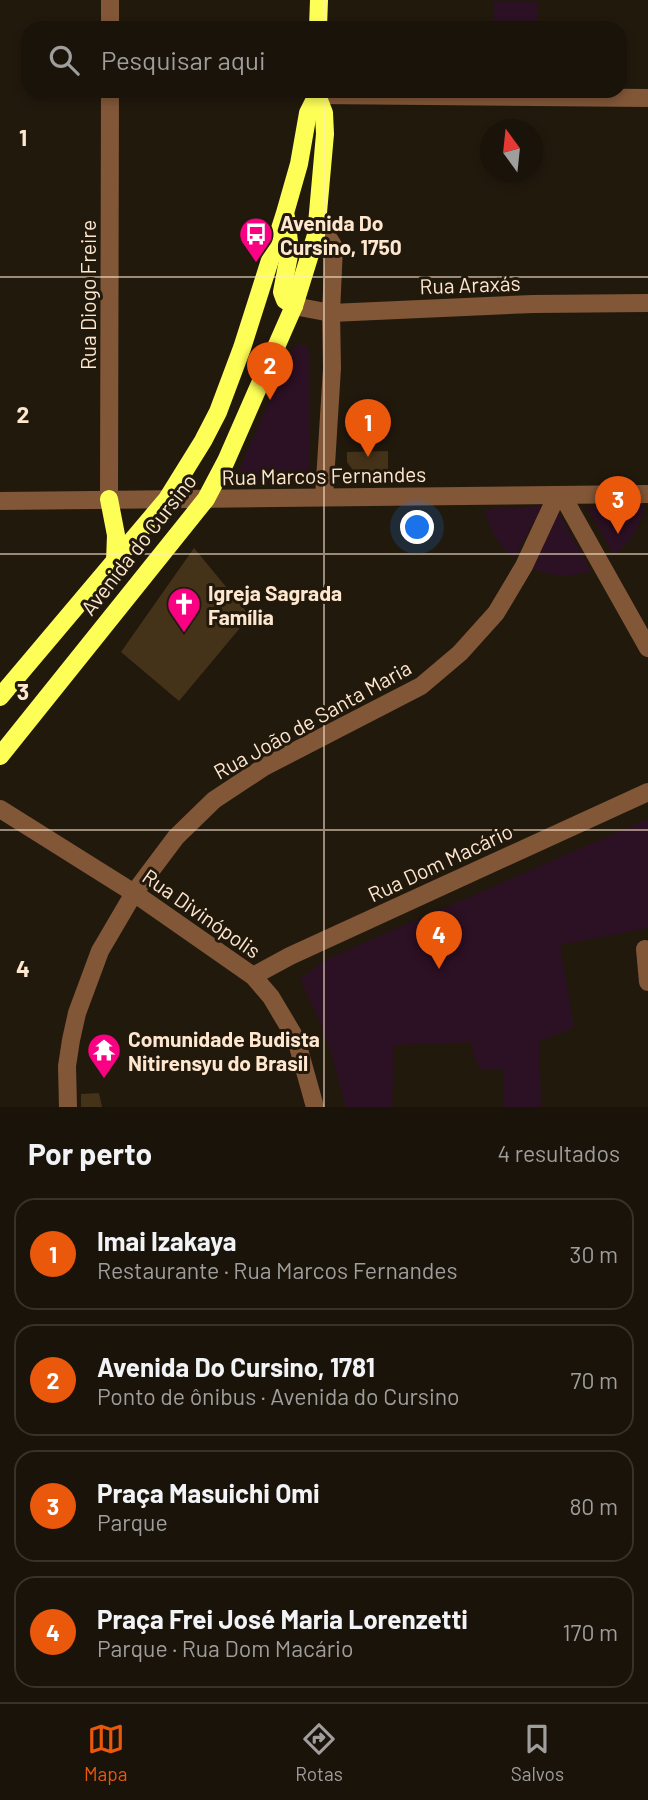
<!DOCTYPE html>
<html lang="pt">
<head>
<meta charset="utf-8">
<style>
  body { margin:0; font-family:Barlow,sans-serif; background:#272018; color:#f1f3f6 }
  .compass { position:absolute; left:480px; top:119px; width:63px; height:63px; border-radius:50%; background:#1a130a; box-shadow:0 4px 10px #0003; rotate:345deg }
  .you { position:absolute; left:418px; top:528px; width:24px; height:24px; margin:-18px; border:5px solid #fff; border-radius:50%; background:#1a73e8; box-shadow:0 0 0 10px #1a73e833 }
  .badge { display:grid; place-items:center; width:46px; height:46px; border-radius:50%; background:#ea580c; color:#fff; font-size:23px; font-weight:700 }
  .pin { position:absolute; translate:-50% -58px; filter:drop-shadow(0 2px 4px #0008) }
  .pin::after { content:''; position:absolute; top:37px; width:24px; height:21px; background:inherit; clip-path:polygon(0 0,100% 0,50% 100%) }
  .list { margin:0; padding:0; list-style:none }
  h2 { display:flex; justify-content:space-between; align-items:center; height:91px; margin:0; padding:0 28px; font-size:30px }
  h2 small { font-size:23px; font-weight:400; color:#9f9e9c }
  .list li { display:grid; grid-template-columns:46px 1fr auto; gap:21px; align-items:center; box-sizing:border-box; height:112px; margin:0 14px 14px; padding:0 14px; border:2px solid #38322b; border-radius:21px }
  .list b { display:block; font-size:26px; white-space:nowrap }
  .list p { margin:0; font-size:23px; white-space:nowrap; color:#9f9e9c }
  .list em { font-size:23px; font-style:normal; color:#9f9e9c }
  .icon { flex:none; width:38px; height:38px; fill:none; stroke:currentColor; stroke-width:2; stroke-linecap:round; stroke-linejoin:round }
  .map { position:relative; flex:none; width:648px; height:1107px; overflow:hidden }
  .search { position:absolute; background:#1a130a; box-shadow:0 4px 10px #0003; left:21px; right:21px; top:21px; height:77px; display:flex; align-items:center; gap:18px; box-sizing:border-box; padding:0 24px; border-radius:21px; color:#9f9e9c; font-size:26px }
  .sheet { height:595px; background:#1a130a }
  nav { display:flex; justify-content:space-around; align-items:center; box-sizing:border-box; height:98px; border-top:2px solid #38322b; background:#1a130a; font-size:19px; color:#9f9e9c }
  nav a { display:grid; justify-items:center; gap:4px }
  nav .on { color:#ea580c }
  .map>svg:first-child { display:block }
  .green { fill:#2c1023 }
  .building { fill:#443219 }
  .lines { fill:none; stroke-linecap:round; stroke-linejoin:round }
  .minor { stroke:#825738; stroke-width:18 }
  .major { stroke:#feff56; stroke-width:18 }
  .grid { fill:none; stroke:#ffe7cf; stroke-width:2; stroke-opacity:0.55 }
  .labels { text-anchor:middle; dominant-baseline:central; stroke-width:6; stroke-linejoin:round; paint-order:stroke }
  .poi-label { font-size:21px; font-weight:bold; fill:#ffe7cf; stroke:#22190d; text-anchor:start }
  .street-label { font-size:21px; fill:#ffe7cf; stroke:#22190d }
  .grid-label { font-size:23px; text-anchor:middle; font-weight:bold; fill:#ffe7cf; stroke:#22190d; stroke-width:6; stroke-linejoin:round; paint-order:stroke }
</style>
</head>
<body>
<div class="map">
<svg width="648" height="1107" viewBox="0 0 648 1107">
  <rect width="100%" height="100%" fill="#22190d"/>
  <g class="green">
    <path d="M494,1L538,2V28H493Z"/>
    <path d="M302,345L306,346L310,352V465C303,490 263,483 242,483L238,477L239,470L292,350L296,346Z"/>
    <path d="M542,506L514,558C498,545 489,530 485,509Z"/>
    <path d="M645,506C640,527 631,542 614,555L587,508Z"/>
    <path d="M556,508L591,571C569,578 550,577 530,566Z"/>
    <path d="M648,819V928L560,945L574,1028L539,1041L541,1107H503V1070L482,1069L473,1056L472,1042L394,1045L392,1107H346L331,1052L318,1018L300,979L327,959Z"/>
  </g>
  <g class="building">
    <path d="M388,451V471L359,472L352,469L347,462V452Z"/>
    <path d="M194,548L250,616L179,701L121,652Z"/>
    <path d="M99,1093L102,1107H81V1094Z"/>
  </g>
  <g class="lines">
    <g class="minor">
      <path d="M110,28V0"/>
      <path d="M317,95L648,98"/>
      <path d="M316,235L329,239L334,247L331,313L332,368L324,497"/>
      <path d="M294,306L331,313L533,304L648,303"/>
      <path d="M562,495L648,648"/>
      <path d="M109,499L110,91"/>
      <path d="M0,501L648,494"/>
      <path d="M0,809L134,893L253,976L271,997L296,1039L315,1107"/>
      <path d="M645,949L648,982"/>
      <path d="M253,976L290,956L648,792"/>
      <path d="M68,1107L67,1066L71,1040L77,1013L100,951L134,893L176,837L214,800L264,767L421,686L460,653L496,613L524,566L557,495"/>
    </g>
    <g class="major">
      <path d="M318,28L319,0"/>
      <path d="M286,217L290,250L282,292L285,300L294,306"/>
      <path d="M109,499L116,535L115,562"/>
      <path d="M0,697L167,499L203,441L218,412L242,348L285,213L299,164L308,113L317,95V91"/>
      <path d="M0,756L206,499L226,461L294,306L316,235L325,134L324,113L317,95"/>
    </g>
  </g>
  <path class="grid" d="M324,0V28M324,91V1107M0,277H648M0,554H648M0,830H648"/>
  <defs>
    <g id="bus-pin" transform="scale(1.75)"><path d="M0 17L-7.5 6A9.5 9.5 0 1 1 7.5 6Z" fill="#fa0082" stroke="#22190d"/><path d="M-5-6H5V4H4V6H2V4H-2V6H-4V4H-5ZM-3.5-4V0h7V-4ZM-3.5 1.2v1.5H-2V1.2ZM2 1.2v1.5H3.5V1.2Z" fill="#fff"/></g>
    <g id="church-pin" transform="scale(1.75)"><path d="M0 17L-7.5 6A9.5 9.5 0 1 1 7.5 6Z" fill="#fa0082" stroke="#22190d"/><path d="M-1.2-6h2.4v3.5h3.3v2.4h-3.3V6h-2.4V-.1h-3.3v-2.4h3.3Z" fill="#fff"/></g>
    <g id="temple-pin" transform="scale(1.75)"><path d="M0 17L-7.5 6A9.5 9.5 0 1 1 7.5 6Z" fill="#fa0082" stroke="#22190d"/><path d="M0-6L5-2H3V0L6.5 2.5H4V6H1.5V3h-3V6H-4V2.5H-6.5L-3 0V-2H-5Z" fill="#fff"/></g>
  </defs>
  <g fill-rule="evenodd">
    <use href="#bus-pin" x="256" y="234"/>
    <use href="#church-pin" x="184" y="604"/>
    <use href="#temple-pin" x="104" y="1050"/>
  </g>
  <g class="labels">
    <g class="poi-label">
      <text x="280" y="222">Avenida Do<tspan x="280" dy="24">Cursino, 1750</tspan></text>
      <text x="208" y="592">Igreja Sagrada<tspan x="208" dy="24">Família</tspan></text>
      <text x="128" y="1038">Comunidade Budista<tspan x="128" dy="24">Nitirensyu do Brasil</tspan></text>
    </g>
    <g class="street-label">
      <text transform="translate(470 284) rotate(-2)">Rua Araxás</text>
      <text transform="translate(87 295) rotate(-90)">Rua Diogo Freire</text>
      <text transform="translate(324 475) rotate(-1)">Rua Marcos Fernandes</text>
      <text transform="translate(138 544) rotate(-52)">Avenida do Cursino</text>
      <text transform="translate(312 719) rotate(-29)">Rua João de Santa Maria</text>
      <text transform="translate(440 862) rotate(-25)">Rua Dom Macário</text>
      <text transform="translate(202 913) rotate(35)">Rua Divinópolis</text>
    </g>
  </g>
  <g class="grid-label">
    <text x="23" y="146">1</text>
    <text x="23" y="423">2</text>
    <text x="23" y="700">3</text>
    <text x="23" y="977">4</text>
  </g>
</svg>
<svg class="compass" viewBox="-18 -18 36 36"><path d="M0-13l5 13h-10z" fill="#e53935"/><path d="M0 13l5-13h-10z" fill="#9f9e9c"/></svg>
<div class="you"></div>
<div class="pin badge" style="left:368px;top:457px">1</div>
<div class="pin badge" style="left:270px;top:400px">2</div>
<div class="pin badge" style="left:618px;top:534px">3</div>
<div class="pin badge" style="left:439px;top:969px">4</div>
<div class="search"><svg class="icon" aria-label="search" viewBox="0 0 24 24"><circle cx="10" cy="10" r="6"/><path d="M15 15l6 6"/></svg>Pesquisar aqui</div>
</div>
<section class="sheet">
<h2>Por perto<small>4 resultados</small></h2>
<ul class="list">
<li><span class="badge">1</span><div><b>Imai Izakaya</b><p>Restaurante · Rua Marcos Fernandes</p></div><em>30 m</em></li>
<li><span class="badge">2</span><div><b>Avenida Do Cursino, 1781</b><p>Ponto de ônibus · Avenida do Cursino</p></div><em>70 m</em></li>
<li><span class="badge">3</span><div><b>Praça Masuichi Omi</b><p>Parque</p></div><em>80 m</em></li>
<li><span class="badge">4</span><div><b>Praça Frei José Maria Lorenzetti</b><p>Parque · Rua Dom Macário</p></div><em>170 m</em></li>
</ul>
</section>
<nav>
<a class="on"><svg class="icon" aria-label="map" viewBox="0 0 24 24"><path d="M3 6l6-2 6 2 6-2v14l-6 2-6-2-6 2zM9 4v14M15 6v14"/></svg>Mapa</a>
<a><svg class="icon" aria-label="directions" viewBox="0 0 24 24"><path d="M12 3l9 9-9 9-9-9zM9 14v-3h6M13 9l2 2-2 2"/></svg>Rotas</a>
<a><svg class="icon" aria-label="saved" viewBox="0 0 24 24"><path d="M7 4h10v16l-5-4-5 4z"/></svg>Salvos</a>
</nav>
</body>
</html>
